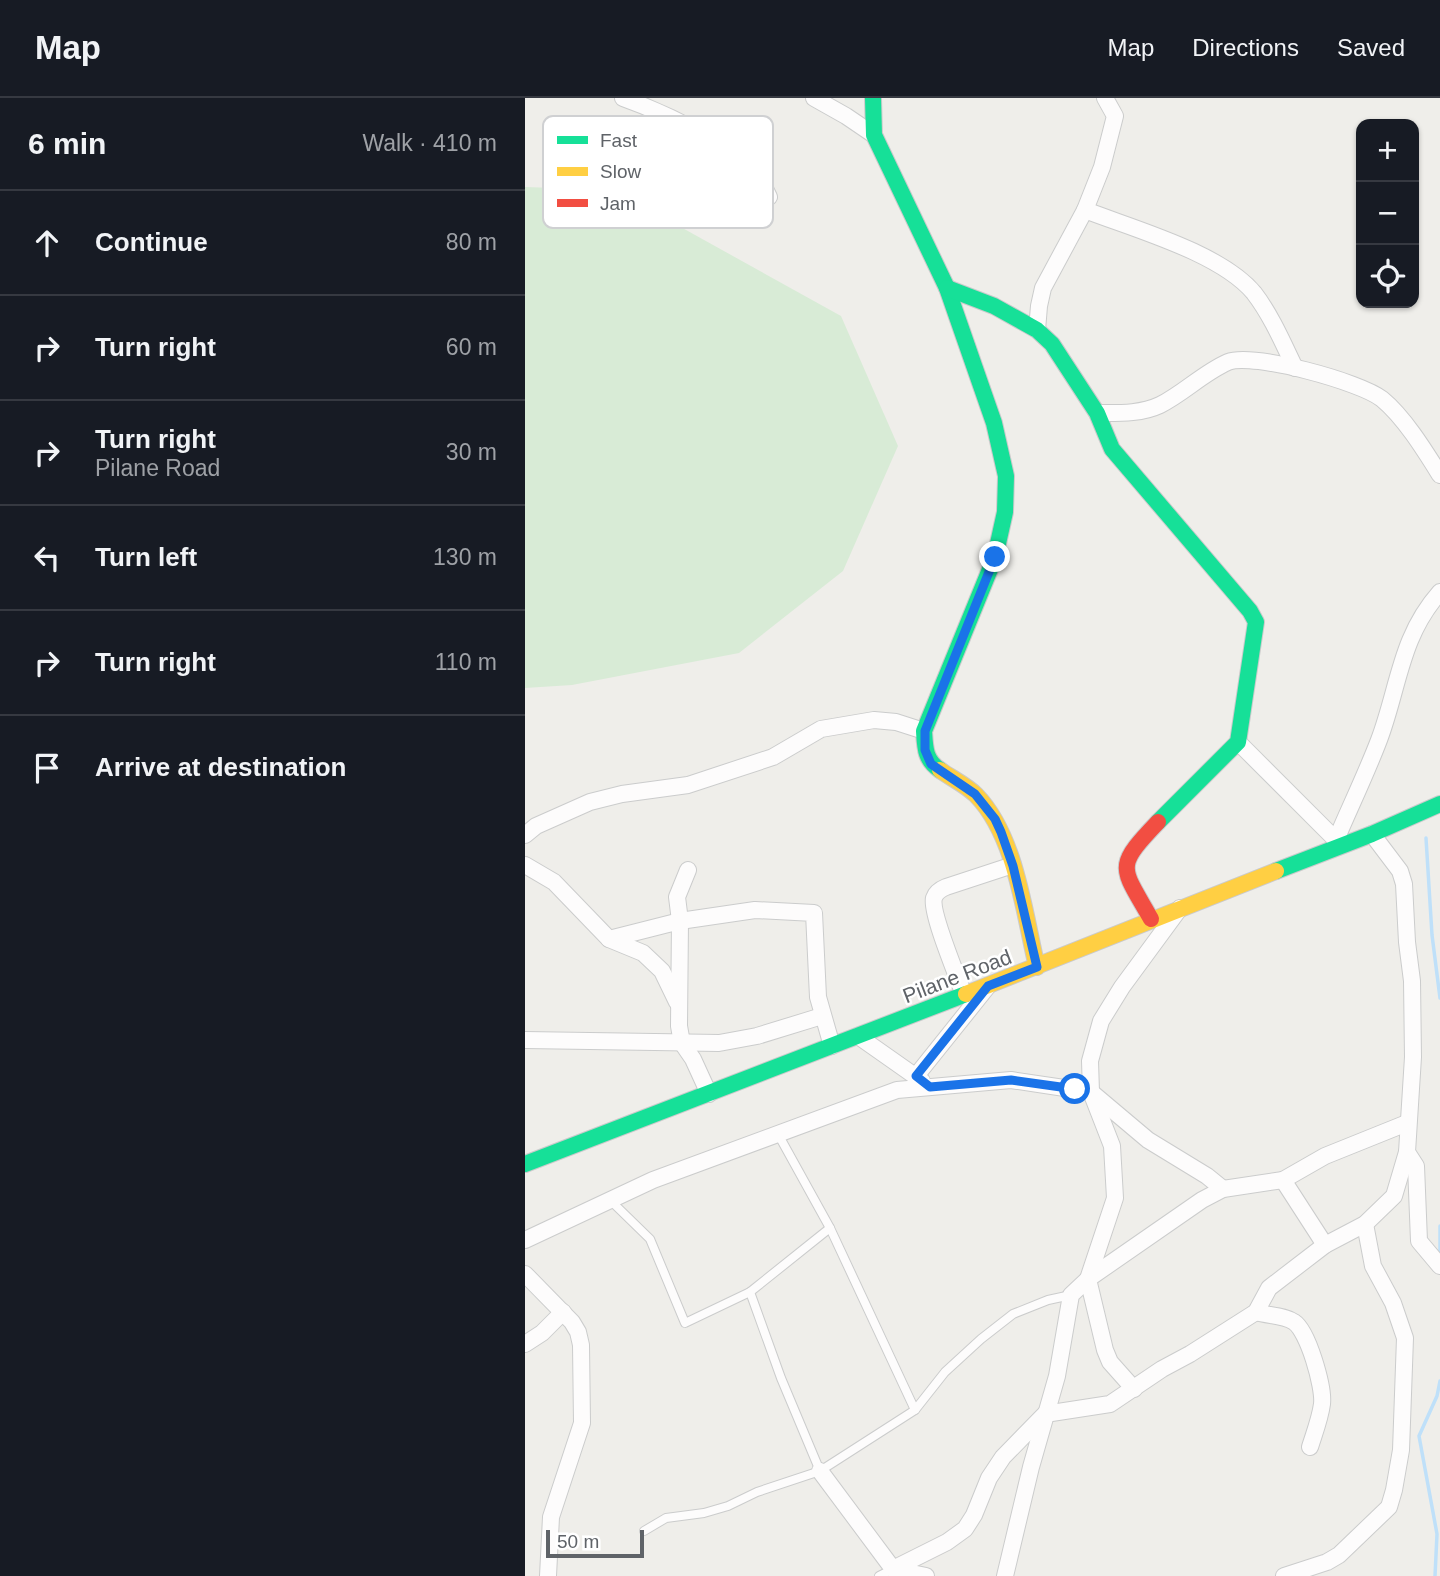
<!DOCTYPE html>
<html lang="en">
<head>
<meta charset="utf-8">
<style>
  body { margin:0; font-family:Helvetica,sans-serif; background:#20242c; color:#f1f3f6 }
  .controls { position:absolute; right:21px; top:21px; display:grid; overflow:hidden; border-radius:14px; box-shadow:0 2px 5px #0004 }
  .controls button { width:63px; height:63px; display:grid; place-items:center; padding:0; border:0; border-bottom:2px solid #363941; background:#171b24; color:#f1f3f6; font:35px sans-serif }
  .scale { position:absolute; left:21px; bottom:18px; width:98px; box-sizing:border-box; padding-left:7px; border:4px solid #5f6368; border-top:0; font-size:19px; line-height:24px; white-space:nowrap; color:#5f6368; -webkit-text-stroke:5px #fff; paint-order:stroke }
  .stop { position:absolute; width:21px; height:21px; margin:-16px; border:5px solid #1a73e8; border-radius:50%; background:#fff }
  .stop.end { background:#1a73e8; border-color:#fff; box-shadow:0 2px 7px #0008 }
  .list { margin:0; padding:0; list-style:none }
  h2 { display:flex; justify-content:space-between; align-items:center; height:91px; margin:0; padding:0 28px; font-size:30px }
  h2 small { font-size:23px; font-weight:400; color:#9ea1a6 }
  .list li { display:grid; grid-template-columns:46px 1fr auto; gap:21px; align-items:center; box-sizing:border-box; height:105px; padding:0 28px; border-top:2px solid #363941 }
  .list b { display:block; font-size:26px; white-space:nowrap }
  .list p { margin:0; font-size:23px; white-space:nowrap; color:#9ea1a6 }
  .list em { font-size:23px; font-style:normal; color:#9ea1a6 }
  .icon { flex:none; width:38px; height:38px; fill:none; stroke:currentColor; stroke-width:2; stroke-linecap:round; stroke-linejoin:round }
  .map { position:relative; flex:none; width:915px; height:1478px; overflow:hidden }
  header { display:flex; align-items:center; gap:42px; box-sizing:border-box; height:98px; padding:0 35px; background:#171b24; border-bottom:2px solid #363941 }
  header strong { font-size:33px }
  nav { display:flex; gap:38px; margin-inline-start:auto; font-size:24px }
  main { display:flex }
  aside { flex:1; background:#171b24 }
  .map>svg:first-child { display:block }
  .green { fill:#d8ebd6 }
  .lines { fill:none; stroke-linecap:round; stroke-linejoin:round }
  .stream { stroke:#bfe0f9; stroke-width:3.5 }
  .lane-casing { stroke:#cbcccc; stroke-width:10 }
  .street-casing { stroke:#cbcccc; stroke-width:18 }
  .fast-casing { stroke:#cacacb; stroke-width:18 }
  .slow-casing { stroke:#cacacb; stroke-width:18 }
  .jam-casing { stroke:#cacacb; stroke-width:18 }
  .lane { stroke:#fdfcfc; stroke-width:8 }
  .street { stroke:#fdfcfc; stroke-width:16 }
  .fast { stroke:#16e098; stroke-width:16 }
  .slow { stroke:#ffcf43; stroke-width:16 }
  .jam { stroke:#f24e42; stroke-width:16 }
  .route { stroke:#1a73e8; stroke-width:9 }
  .labels { text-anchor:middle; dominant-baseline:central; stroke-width:5; stroke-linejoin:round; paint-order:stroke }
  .street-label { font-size:21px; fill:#5f6368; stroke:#fff }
  .key { fill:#fff; stroke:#cfd0d2; stroke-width:2 }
  .key-label { font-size:19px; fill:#5f6368 }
</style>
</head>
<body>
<header>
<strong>Map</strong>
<nav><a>Map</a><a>Directions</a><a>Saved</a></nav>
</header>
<main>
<aside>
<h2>6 min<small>Walk · 410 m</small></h2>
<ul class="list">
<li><svg class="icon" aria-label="ahead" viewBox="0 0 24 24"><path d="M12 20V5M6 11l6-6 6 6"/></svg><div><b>Continue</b></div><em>80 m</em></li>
<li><svg class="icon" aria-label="right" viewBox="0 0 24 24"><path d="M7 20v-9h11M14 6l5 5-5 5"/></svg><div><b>Turn right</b></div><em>60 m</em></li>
<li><svg class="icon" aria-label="right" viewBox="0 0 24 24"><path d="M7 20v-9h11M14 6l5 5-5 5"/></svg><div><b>Turn right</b><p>Pilane Road</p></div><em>30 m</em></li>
<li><svg class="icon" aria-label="left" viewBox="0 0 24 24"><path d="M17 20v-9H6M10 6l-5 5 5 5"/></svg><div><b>Turn left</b></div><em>130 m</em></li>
<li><svg class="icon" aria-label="right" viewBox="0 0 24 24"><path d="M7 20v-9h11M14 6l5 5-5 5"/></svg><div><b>Turn right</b></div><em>110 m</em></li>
<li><svg class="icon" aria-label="arrive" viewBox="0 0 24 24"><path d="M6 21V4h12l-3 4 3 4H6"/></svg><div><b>Arrive at destination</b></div></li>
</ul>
</aside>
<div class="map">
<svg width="915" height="1478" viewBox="0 0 915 1478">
  <rect width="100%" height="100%" fill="#efeeea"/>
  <path class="green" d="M0,89L89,92L316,218L373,348L318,473L214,555L47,587L0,590Z"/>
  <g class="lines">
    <g class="stream">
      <path d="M901,740L907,837L915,900"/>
      <path d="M915,1157V1128"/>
      <path d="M910,1478L912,1436L894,1338L912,1298L915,1283"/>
    </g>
    <g class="lane-casing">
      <g id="lane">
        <path d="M253,1036L305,1130L390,1312"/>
        <path d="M86,1103L125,1141L160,1225L225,1194L305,1130"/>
        <path d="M225,1194L256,1280L295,1373"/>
        <path d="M119,1433L141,1420L179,1415L203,1408L232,1394L295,1373L390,1312L420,1274L456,1241L488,1216L523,1202L546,1197"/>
        <path d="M354,1478L368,1471"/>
      </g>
    </g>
    <g class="street-casing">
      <g id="street">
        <path d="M98,0C137,14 210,47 234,80C238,86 241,93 244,99"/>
        <path d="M289,0L321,18L349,37"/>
        <path d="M560,112C609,131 696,155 729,195C746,217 758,245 770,270"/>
        <path d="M512,232L514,208L518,190L560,112L577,69L590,18L580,0"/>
        <path d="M572,315C594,315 616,316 635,307C659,295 678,275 703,264C727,254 836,284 857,301C879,319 900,353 915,377"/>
        <path d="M713,644L816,747"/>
        <path d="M847,736L875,773L879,786L882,844L887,883L888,959L882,1054L891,1068L894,1143L915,1168"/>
        <path d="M0,737L11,728L65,704L97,696L163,687L248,659L296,631L349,622L371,624L399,633"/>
        <path d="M811,742C825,709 841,676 854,642C874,589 875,539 915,494"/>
        <path d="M0,767L29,784L84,841L118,855L137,873L152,904"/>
        <path d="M163,772L152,799L155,823L154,928L157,945L168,961L184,996"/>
        <path d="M84,841L155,823L230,812L289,815L293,899L307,948"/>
        <path d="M439,897C433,880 405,814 409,800C411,794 416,791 421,789L488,767"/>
        <path d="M333,938L397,983"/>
        <path d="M0,942L194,945L232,938L297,918"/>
        <path d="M391,978L463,888"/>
        <path d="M758,1082L800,1147"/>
        <path d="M0,1142L128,1082L372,992L486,982L566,994L623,1042L682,1078L698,1091"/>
        <path d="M0,1176L47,1224L53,1234L56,1247L57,1325L26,1419L23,1478"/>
        <path d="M731,1214C743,1218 759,1217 769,1224C783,1233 799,1289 797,1306C795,1321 789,1336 785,1349"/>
        <path d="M0,1246L17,1235L38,1214"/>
        <path d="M609,1291L585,1264L580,1252L563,1181L590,1100L587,1048L566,994L565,963L576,923L597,889L655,810"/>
        <path d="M295,1373L368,1471L401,1478"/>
        <path d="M368,1471L422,1444L440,1431L449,1417L464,1380L478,1359L520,1316L585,1306L637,1271L665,1256L731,1214L744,1190L800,1147L840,1126L869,1098L882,1054"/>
        <path d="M480,1478L506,1369L532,1278L546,1197L563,1181L677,1102L698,1091L758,1082L800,1058L882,1025"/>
        <path d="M759,1478L802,1464L814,1457L864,1409L869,1392L876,1352L880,1240L868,1205L848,1168L840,1126"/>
      </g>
    </g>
    <g class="fast-casing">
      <g id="fast">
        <path d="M348,0L349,37L422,190L469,325L481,378L480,414L470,459L399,633C400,650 400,662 415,672"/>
        <path d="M422,190L469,208L512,232L527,246L572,315L587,351L725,513L731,524L713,644L633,724"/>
        <path d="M751,773L847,736L915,706"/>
        <path d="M0,1066L441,896"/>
      </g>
    </g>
    <g class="slow-casing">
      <g id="slow">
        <path d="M415,672C426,680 441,687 451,697C491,738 499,815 512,869"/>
        <path d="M441,896L751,773"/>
      </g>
    </g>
    <g class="jam-casing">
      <path id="jam" d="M626,821C596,768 589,770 633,724"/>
    </g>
    <use href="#lane" class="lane"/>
    <use href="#street" class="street"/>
    <use href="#fast" class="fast"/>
    <use href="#slow" class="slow"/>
    <use href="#jam" class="jam"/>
  </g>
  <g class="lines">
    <path class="route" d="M470,459L400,633V652L406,666L450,696L470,721L476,734L488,768L512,869L463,888L391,978L405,989L486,982L550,991"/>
  </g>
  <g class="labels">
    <g class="street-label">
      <text transform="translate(432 878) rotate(-21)">Pilane Road</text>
    </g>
  </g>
  <rect x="18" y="18" width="230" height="112" rx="10" class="key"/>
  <rect x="32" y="38" width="31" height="8" fill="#16e098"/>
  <rect x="32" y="69" width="31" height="9" fill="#ffcf43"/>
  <rect x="32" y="101" width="31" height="8" fill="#f24e42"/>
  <g class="key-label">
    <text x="75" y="49">Fast</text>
    <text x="75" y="80">Slow</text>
    <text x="75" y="112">Jam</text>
  </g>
</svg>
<div class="controls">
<button>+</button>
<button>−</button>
<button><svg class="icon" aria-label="locate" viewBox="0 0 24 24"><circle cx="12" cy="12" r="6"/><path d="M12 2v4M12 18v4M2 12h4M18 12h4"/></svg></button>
</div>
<div class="scale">50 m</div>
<div class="stop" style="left:550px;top:991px"></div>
<div class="stop end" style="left:470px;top:459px"></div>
</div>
</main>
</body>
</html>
